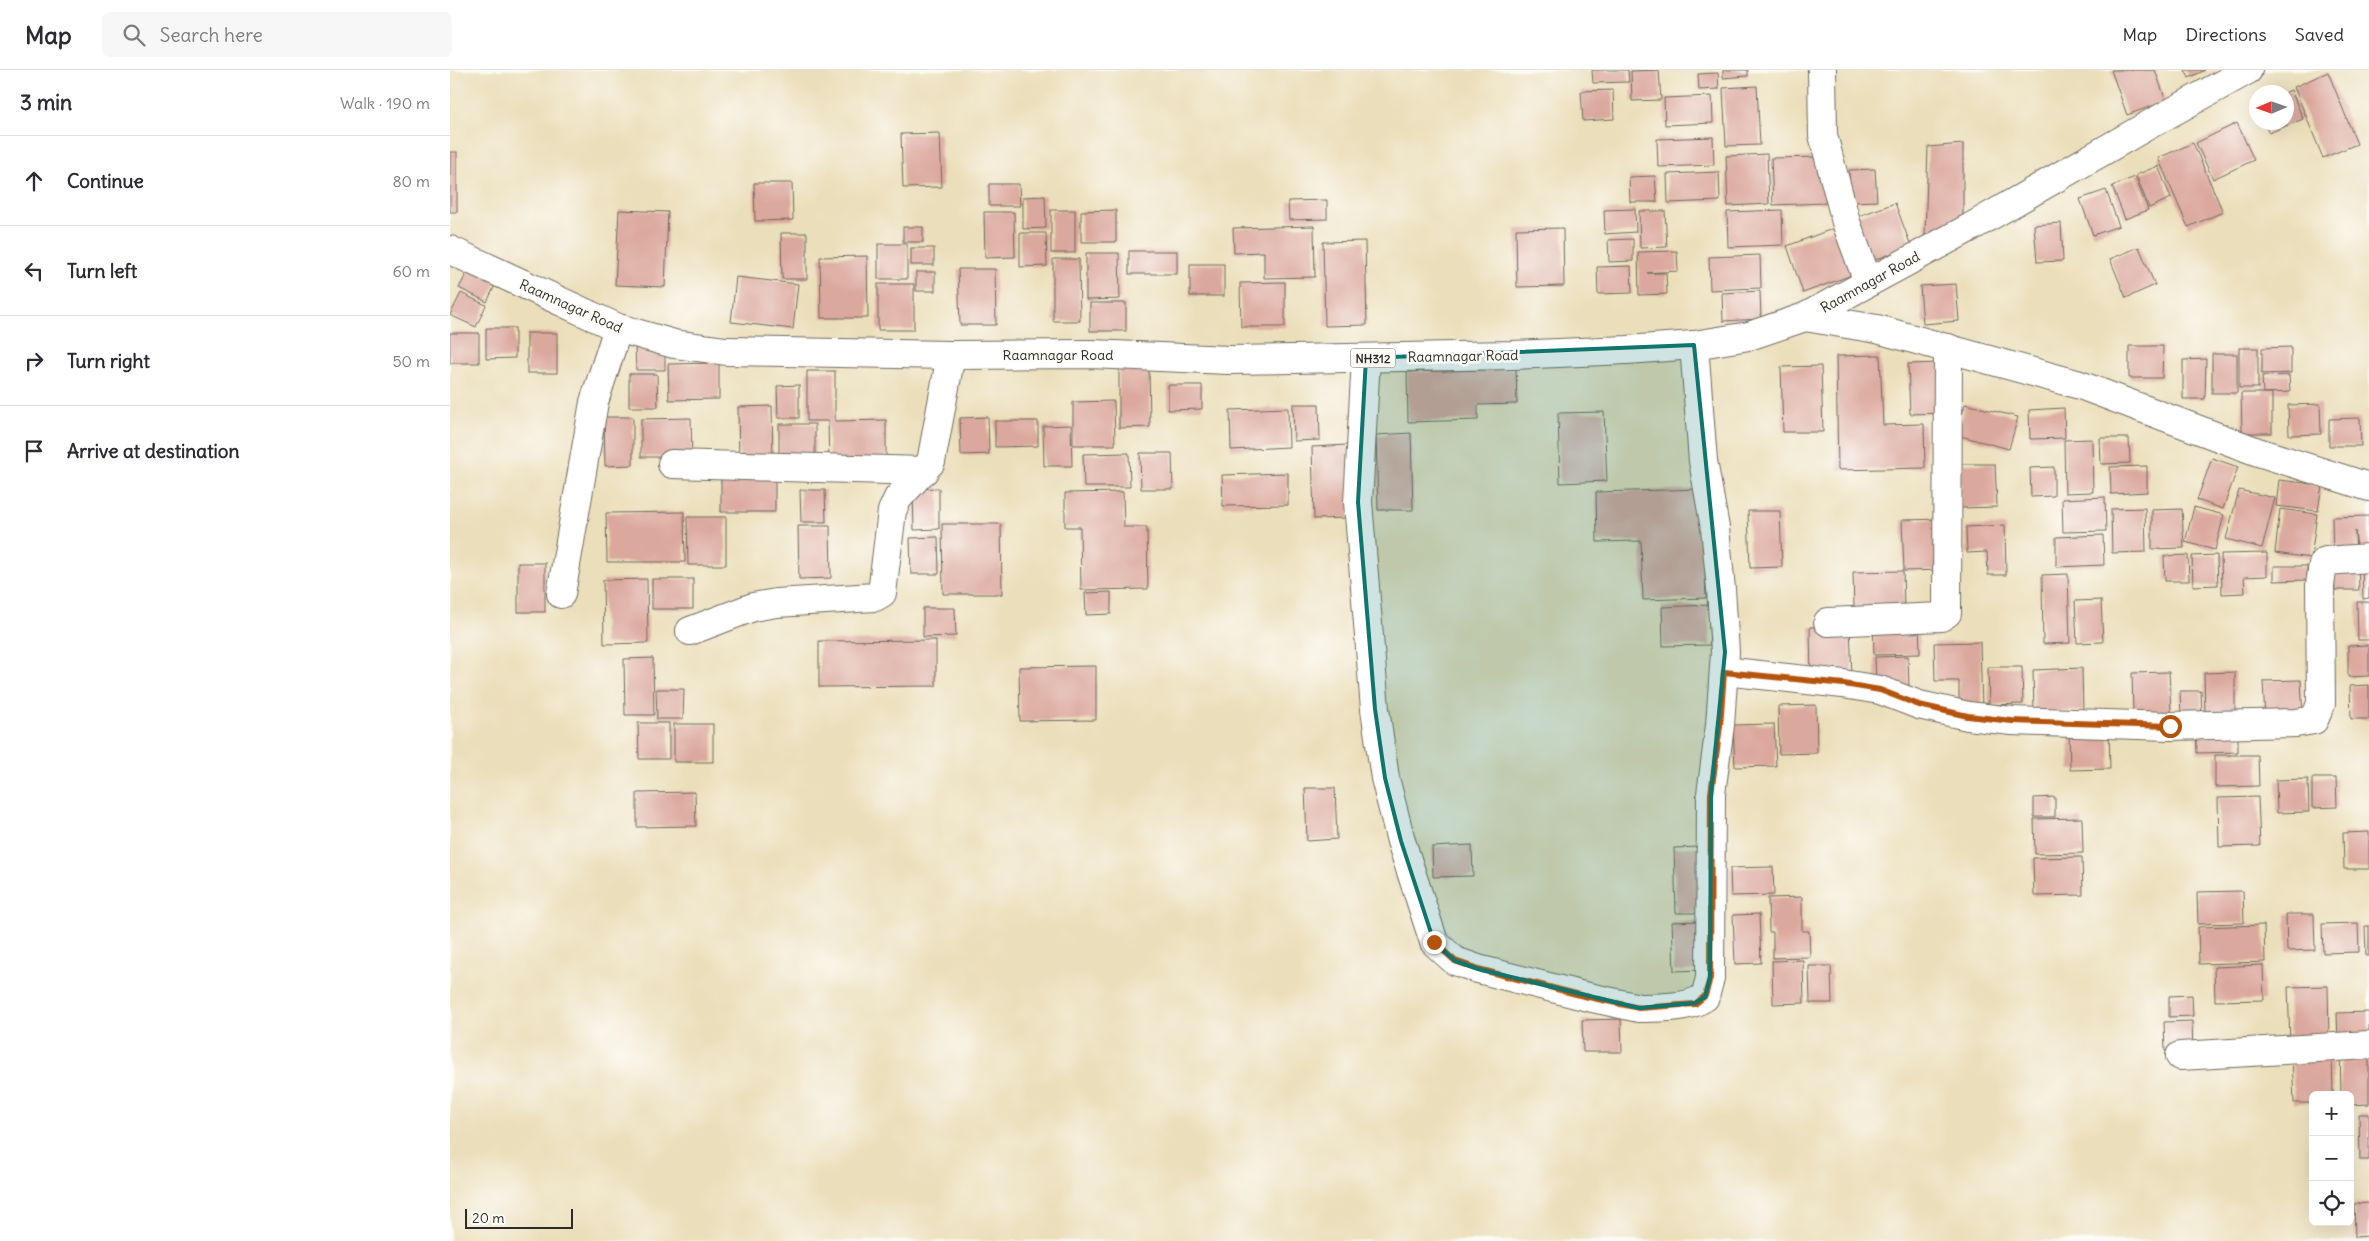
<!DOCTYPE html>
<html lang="en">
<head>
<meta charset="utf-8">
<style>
  body { margin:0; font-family:Delius,sans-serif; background:#f7f7f7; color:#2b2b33 }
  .controls { position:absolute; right:15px; bottom:15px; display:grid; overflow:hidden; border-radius:8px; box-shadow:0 5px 20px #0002 }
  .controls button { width:45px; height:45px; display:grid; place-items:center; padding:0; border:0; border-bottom:1px solid #e1e1e2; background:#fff; color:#2b2b33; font:25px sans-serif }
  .compass { position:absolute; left:1799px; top:15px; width:45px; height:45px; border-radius:50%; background:#fff; box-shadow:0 5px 20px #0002; rotate:268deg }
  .scale { position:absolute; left:15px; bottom:12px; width:108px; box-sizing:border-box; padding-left:5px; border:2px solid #2b2b2b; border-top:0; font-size:14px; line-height:18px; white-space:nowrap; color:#2b2b2b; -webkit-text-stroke:4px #fdfcf7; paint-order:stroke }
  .stop { position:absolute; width:15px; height:15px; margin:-11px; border:4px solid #b45309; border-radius:50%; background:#fff }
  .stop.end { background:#b45309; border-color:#fff; box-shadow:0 1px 5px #0008 }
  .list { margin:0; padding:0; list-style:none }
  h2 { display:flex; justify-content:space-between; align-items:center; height:65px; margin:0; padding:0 20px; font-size:21px }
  h2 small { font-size:16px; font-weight:400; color:#7c7c81 }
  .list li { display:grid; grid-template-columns:32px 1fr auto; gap:15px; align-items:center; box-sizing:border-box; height:90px; padding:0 20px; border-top:1px solid #e1e1e2 }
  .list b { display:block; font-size:19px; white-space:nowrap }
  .list em { font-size:16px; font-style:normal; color:#7c7c81 }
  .icon { flex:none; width:28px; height:28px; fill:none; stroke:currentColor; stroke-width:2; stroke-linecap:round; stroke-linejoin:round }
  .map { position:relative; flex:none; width:1919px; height:1171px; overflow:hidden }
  header { display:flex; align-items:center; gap:30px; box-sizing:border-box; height:70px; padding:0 25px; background:#fff; border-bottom:1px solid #e1e1e2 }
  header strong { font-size:24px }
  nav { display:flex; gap:28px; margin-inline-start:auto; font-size:18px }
  .search { width:350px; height:45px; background:#f7f7f7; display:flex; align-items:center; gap:12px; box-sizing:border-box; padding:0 18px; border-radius:8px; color:#7c7c81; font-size:19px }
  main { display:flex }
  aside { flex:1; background:#fff }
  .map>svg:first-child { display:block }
  .building { fill:#dba89d }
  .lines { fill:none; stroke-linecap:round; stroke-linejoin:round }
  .street-casing { stroke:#6e6a5d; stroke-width:30 }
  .highway-casing { stroke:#6e6a5d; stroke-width:30 }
  .street { stroke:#fff; stroke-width:28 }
  .highway { stroke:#fff; stroke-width:28 }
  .route { stroke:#b45309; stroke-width:6 }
  .marked { fill:#0f766e; fill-opacity:0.2; stroke:#0f766e; stroke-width:4; stroke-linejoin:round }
  .labels { text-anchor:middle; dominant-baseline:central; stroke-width:5; stroke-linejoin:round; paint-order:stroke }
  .shield { fill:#fdfcf7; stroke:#6a6a68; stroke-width:1 }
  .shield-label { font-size:12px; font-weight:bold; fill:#2b2b2b }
  .street-label { font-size:14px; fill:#2b2b2b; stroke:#fdfcf7 }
</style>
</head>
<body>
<header>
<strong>Map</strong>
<div class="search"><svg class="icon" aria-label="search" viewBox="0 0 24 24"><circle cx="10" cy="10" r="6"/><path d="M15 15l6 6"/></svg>Search here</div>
<nav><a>Map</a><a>Directions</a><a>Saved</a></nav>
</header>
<main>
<aside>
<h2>3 min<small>Walk · 190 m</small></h2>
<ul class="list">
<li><svg class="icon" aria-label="ahead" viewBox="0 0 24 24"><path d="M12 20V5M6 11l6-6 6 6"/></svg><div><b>Continue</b></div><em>80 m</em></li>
<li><svg class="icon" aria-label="left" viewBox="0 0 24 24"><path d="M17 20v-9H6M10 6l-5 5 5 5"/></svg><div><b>Turn left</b></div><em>60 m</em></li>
<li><svg class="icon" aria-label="right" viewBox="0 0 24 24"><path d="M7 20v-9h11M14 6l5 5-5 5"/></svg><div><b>Turn right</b></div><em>50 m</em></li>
<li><svg class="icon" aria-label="arrive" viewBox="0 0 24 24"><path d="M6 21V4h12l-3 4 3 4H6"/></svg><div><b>Arrive at destination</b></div></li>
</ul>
</aside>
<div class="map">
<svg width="1919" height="1171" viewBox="0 0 1919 1171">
  <rect width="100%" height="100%" fill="#fdfcf7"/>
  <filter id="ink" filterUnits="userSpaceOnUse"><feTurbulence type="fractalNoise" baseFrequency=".02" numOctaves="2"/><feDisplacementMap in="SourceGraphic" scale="10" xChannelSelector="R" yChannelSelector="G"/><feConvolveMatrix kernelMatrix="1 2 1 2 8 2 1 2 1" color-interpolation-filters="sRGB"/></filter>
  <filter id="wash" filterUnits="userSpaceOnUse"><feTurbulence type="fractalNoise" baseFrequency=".0096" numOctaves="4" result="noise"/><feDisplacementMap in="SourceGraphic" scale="20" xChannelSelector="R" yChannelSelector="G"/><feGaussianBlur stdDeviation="1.12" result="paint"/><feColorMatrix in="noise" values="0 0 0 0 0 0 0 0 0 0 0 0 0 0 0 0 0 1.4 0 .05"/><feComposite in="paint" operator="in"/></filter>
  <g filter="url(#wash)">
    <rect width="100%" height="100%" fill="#ebdeba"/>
    <g id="blocks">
      <g class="building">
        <path d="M1142,0H1178L1179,12L1143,13Z"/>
        <path d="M1209,0L1211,30L1182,31L1181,1Z"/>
        <path d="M1273,0H1298V6L1273,8Z"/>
        <path d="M1661,0H1705L1716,31L1677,45Z"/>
        <path d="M1735,0H1755L1739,8Z"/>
        <path d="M1878,2L1907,74L1873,88L1844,17Z"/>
        <path d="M1268,3L1269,19L1249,20L1248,4Z"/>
        <path d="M1307,16L1310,75L1276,76L1273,18Z"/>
        <path d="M1163,20L1164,49L1133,51L1131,21Z"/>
        <path d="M1841,20L1853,49L1819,63L1814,52H1836V22Z"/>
        <path d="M1262,26L1263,53L1215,55L1214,28Z"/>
        <path d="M1787,53L1804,90L1763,109L1746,73Z"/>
        <path d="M490,63L492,117L453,118L451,64Z"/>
        <path d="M1263,67L1264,95L1208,97L1207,69Z"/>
        <path d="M1743,73L1773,142L1738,157L1708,88Z"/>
        <path d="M1513,74V153L1475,166L1478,77Z"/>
        <rect x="0" y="82" width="7" height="60"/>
        <path d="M1317,84L1319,134L1278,136L1276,86Z"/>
        <path d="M1374,87L1376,133L1323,135L1321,88Z"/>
        <path d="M1708,96L1721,128L1699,138L1686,105Z"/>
        <path d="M1425,99L1427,131L1400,132L1399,100Z"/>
        <path d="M1269,102L1270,131L1218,133L1217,104Z"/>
        <path d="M1205,106L1207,132H1180L1179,107Z"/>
        <path d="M1685,107L1698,140L1675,149L1662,116Z"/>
        <path d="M304,113H342L343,150L305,151Z"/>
        <path d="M539,114H569L570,136H539Z"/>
        <path d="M1656,120L1669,156L1643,165L1630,129Z"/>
        <path d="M595,126L596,158L573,159V127Z"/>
        <path d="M877,130V149L839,150L838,131Z"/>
        <path d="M1445,133L1461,176L1419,192L1403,148Z"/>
        <path d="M1185,139L1186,162L1155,164L1154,140Z"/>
        <path d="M169,140L218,142L215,217L165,215Z"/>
        <rect x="601" y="140" width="24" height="43"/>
        <path d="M666,140V172H631V141Z"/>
        <path d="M1332,140L1333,175L1278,177L1277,142Z"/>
        <path d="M1189,141H1215L1217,177L1190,178Z"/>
        <path d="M534,142H564L565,187L535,188Z"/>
        <path d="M1611,153L1613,191L1587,192L1584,155Z"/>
        <path d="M864,156L865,207L814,208V182L784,183L783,158Z"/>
        <path d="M1390,156L1407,203L1353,223L1337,176Z"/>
        <rect x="453" y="157" width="20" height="15"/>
        <path d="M1113,158L1114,216L1067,217L1066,159Z"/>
        <path d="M331,163H357V209H332Z"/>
        <path d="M570,163H596L597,196L570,197Z"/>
        <path d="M1183,169V191L1159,192L1158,170Z"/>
        <path d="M915,171L917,255L875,256L873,172Z"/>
        <rect x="428" y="174" width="29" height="35"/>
        <path d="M1689,177L1705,215L1676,228L1660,189Z"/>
        <rect x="461" y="178" width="23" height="17"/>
        <rect x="679" y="181" width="48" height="23"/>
        <path d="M1227,181L1228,201L1197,203H1216L1217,224L1189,225L1188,182Z"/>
        <path d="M636,183H669L670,229L636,230Z"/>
        <path d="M1310,185L1311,218L1260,220L1259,187Z"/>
        <path d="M417,186L418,248H371L370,187Z"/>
        <path d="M603,189H629L630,251H603Z"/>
        <rect x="740" y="194" width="34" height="32"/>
        <path d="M1181,196L1182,223L1148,224L1147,197Z"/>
        <path d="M20,197L47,211L37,232L9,218Z"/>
        <path d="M508,199H545L546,255H510Z"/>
        <rect x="466" y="202" width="19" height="19"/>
        <path d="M286,207L348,214L343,259L281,252Z"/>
        <path d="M835,212V257H791L790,213Z"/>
        <rect x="428" y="214" width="36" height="46"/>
        <path d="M1506,214L1509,251L1473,254L1470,216Z"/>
        <path d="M1310,221L1311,249L1273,251L1272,223Z"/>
        <path d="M11,223L36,235L26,257L0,245Z"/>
        <rect x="640" y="233" width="36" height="28"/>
        <path d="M36,258H65V288L36,289Z"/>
        <rect x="0" y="263" width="29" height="30"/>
        <rect x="77" y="263" width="30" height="40"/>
        <path d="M1679,276H1713L1712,308H1679Z"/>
        <path d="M215,277V300H186L185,278Z"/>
        <path d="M1841,277V303L1812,304V278Z"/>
        <rect x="1789" y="278" width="19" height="40"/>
        <rect x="1762" y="284" width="25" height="39"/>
        <path d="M1430,285L1433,355L1474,354L1475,398L1388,400L1386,286Z"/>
        <path d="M1756,289L1755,329H1733V290Z"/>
        <path d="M269,293V329L219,330L218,294Z"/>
        <path d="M1492,293L1493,343L1460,344L1458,294Z"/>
        <path d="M699,295L700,357L669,358V296Z"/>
        <path d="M1371,296L1373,362H1333L1331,297Z"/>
        <path d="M1066,299L1067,334L1028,335V350L958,352L957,302Z"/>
        <path d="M357,301H385V351L436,350V393L379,394L378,351H357Z"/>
        <path d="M179,304H207L208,337H179Z"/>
        <path d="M1839,305L1840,322L1813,323L1812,306Z"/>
        <path d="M349,315V348H328L327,316Z"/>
        <path d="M718,315H752V339L718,340Z"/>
        <path d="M1791,323H1822V363H1792Z"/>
        <path d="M664,331L665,375H623V332Z"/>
        <path d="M843,334H869L870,370L844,371Z"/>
        <path d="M1515,334L1568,347L1559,379L1507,365Z"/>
        <path d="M1870,334L1871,364L1839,365L1838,335Z"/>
        <path d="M322,336L323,392L289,393L288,337Z"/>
        <path d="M838,338L839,377L781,380L780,340Z"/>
        <path d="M1614,338L1615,368L1580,369L1579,340Z"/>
        <path d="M1154,342L1157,411L1110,413L1108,343Z"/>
        <path d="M154,347H183V395L155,396Z"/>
        <path d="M538,347L539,384L511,385L510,348Z"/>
        <path d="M241,348L242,387H191V349Z"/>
        <path d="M1910,348L1911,376H1879V349Z"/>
        <path d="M545,351H588V376L545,377Z"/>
        <path d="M329,354H365V386L329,387Z"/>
        <path d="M621,355L622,396H594L593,356Z"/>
        <path d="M961,363L963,440H928L926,365Z"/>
        <path d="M1650,368H1679L1680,393L1651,394Z"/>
        <path d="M1642,369L1643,422L1615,423L1614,370Z"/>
        <path d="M898,375L900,448L864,449L862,377Z"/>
        <path d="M679,383L680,417H634L633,384Z"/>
        <path d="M690,383H722L723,419H691Z"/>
        <path d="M1762,388L1788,397L1773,439L1747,430Z"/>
        <path d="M1511,394H1545L1547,437L1511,438Z"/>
        <path d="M1697,396V422L1661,424L1660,397Z"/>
        <path d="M1604,397V426L1581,427L1580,398Z"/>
        <path d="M838,403V435L773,436L772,405Z"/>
        <rect x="271" y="404" width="54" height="38"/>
        <path d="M1829,410L1872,415L1868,441L1826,436Z"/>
        <path d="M489,418V459L464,460L463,419Z"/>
        <path d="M1252,419L1256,528L1193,530L1191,471L1147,472L1146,422Z"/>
        <path d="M350,420H375L376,452H351Z"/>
        <path d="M1789,420L1825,428L1812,478L1776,469Z"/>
        <path d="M673,422L674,457H697L698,519L631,520L630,457H615V423Z"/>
        <path d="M1655,427L1656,461L1613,462L1612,429Z"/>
        <path d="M1744,437L1774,445L1765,480L1735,472Z"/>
        <path d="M1695,438L1696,482L1662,483L1661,439Z"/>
        <path d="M1732,439L1734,478L1702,479V440Z"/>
        <path d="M1830,439L1867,444L1861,488L1825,483Z"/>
        <path d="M1298,441H1330L1332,497L1300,498Z"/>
        <path d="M234,442L235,492H157L156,443Z"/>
        <path d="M1919,446V477L1907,478L1905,461L1906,487L1883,488L1882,447Z"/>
        <path d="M237,447H276V495H238Z"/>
        <path d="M1493,449L1494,500L1454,501L1452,450Z"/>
        <path d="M492,454H551L552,524H493Z"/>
        <path d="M1555,455L1556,505H1538L1537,482L1517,483L1516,457Z"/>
        <path d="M348,456H380L381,508L349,509Z"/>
        <path d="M1653,465L1654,495L1606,497V467Z"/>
        <path d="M488,467L489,504H461L460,468Z"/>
        <path d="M1817,483V506L1794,507L1795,523L1772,524L1771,484Z"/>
        <path d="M1738,485L1739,511H1715L1714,486Z"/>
        <path d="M1767,485L1768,515L1743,516L1742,486Z"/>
        <path d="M1908,492L1909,520H1885L1884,493Z"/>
        <rect x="68" y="493" width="27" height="49"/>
        <path d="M1912,494H1919V528L1913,529Z"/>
        <path d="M1824,496H1857V510L1824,511Z"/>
        <path d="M1453,501L1454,536L1404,538L1403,502Z"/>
        <path d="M1618,504L1620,573L1593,574L1592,505Z"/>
        <path d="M197,509L198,573L154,574L153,510Z"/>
        <rect x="202" y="509" width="41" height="30"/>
        <path d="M661,522V544L636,545L635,523Z"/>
        <path d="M1651,530L1653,572L1627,573L1625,531Z"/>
        <path d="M1907,532H1919V570H1908Z"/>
        <path d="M1258,535L1260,575L1213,576L1212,537Z"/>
        <path d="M473,538H505L506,566L473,567Z"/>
        <path d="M1469,550L1470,584L1424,585L1423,551Z"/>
        <path d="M1400,556L1402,608L1361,609L1360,557Z"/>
        <path d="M486,570V616L369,617V571Z"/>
        <path d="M1530,572L1532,639H1509V611H1485L1484,573Z"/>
        <path d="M1919,575V606L1898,607V576Z"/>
        <path d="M1458,586L1459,618L1426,619L1425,587Z"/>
        <path d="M203,588L204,645H175L174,589Z"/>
        <path d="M646,596V650L570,651L569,597Z"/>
        <path d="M1538,597H1572L1573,634L1539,635Z"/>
        <path d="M1632,598L1633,641L1584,642L1583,600Z"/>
        <path d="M1719,602L1721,642L1683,643L1682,603Z"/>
        <path d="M1785,602V645L1755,646L1754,603Z"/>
        <path d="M1851,610L1853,648L1815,650L1813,611Z"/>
        <path d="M1919,615V649H1901L1900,616Z"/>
        <path d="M206,619H234L233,649H207Z"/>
        <path d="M1730,621H1751L1752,650H1731Z"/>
        <path d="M1366,635L1367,683L1329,684L1328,636Z"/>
        <path d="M188,653H219V689H189Z"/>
        <rect x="224" y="654" width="39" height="38"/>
        <path d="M1324,654L1326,696L1285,697L1283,655Z"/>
        <path d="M1788,657V682L1747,683L1746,658Z"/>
        <path d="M1659,659L1660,699L1620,700L1619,660Z"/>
        <path d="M1765,685H1808L1809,716L1765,717Z"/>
        <path d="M1862,708H1886L1887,737L1862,738Z"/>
        <path d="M1858,709L1859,742L1827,743L1826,710Z"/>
        <path d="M855,718H885L887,769L857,771Z"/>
        <path d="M245,722L246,756L187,757V723Z"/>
        <path d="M1605,727V747H1584V728Z"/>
        <path d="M1808,727L1810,776L1769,777L1768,728Z"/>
        <path d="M1632,748L1633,783L1585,784L1584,749Z"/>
        <path d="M1919,762V799H1894L1893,763Z"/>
        <path d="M1022,775L1023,806L983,807L982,777Z"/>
        <path d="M1250,777L1252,843H1226L1224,778Z"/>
        <path d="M1632,787L1633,825L1584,826L1583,788Z"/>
        <path d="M1323,797L1324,825L1281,826L1280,798Z"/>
        <path d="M1793,821L1794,853L1748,854L1747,822Z"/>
        <path d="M1352,827V861H1359L1360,887L1323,888V862H1319L1318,828Z"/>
        <path d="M1309,844L1311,893L1285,894L1283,845Z"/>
        <path d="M1836,844H1864L1865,880L1837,881Z"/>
        <path d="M1251,851L1253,900L1224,901L1222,852Z"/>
        <path d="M1908,853L1909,882L1873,883L1872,854Z"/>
        <path d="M1814,855L1815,892L1749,894L1748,857Z"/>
        <path d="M1915,856H1919V886H1916Z"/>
        <path d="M1353,890L1354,933L1323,934L1322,891Z"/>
        <path d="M1813,895L1814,930L1765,931L1764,897Z"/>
        <path d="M1359,896H1381L1382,933H1360Z"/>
        <path d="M1878,916L1879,971L1840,973L1838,917Z"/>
        <path d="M1742,925L1743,946L1719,947V926Z"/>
        <path d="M1919,942V972L1888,973L1887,943Z"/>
        <path d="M1171,949L1172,982H1133L1132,950Z"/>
        <path d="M1742,951L1743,980L1715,981L1714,952Z"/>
        <path d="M1919,980V1034L1900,1035V1025H1891L1890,981Z"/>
        <path d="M1882,985L1883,1025H1863V1033H1844L1842,986Z"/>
        <path d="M1909,1044H1919V1090H1910Z"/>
        <path d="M1919,1133V1166L1905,1167L1904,1134Z"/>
      </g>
    </g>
  </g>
  <g filter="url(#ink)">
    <use href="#blocks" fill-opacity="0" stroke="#6e6a5d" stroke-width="1"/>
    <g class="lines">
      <g class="street-casing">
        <g id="street">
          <path d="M1372,0L1373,65L1396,152L1418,212"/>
          <path d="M1355,247L1427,259L1630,315L1808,382L1919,417"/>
          <path d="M916,288L908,432L925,639L935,708L951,771L984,872L1005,891L1028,899L1134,926L1189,938C1211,937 1237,939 1255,927L1260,908L1261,724L1270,655L1275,582L1271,519L1265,458L1253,391L1244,275"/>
          <path d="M222,394L474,401"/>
          <path d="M111,524L144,332L168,258"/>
          <path d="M1378,552L1491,547L1497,543L1498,278"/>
          <path d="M240,561L303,537L326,533L425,527L432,523L442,441L448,428L481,392L501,285"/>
          <path d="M1274,601L1393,614L1430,620L1469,635L1518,646L1562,651L1720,656L1846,653L1864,650L1871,634L1870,515L1873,494L1876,491L1919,488"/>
          <path d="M1730,986L1919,975"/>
        </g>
      </g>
      <g class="highway-casing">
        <path id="highway" d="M0,180L168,258L224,274L276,281L501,285L641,284L779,290L1063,285L1177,280L1244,275L1299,266L1355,247L1521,157L1695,57L1798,0"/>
      </g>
      <use href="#street" class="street"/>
      <use href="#highway" class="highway"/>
    </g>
  </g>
  <g class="lines" filter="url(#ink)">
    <path class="route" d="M984,872L1005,891L1028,899L1134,926L1189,938L1245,934L1255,926L1260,908L1261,724L1270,656L1274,602L1394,614L1430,620L1469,635L1518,646L1562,651L1720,656"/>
  </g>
  <path class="marked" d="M1244,275L1275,582L1261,724L1260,908L1255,927L1245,933L1189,938L1028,899L1005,891L984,872L951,771L935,708L925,639L908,432L916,288Z"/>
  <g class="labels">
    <rect class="shield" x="900.5" y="278.5" width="45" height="19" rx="4"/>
    <g class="shield-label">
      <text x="923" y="288">NH312</text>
    </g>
    <g class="street-label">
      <text transform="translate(1420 212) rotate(-29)">Raamnagar Road</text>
      <text transform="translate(121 236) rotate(24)">Raamnagar Road</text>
      <text x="608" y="285">Raamnagar Road</text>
      <text transform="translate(1013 286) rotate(-1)">Raamnagar Road</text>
    </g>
  </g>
</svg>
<div class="controls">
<button>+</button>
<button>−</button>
<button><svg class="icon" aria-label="locate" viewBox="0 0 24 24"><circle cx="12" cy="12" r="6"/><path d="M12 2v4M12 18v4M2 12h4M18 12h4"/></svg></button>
</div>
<svg class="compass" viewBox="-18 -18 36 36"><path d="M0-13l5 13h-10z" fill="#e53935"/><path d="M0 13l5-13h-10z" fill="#7c7c81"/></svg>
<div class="scale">20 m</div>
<div class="stop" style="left:1720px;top:656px"></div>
<div class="stop end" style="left:984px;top:872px"></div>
</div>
</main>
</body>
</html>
